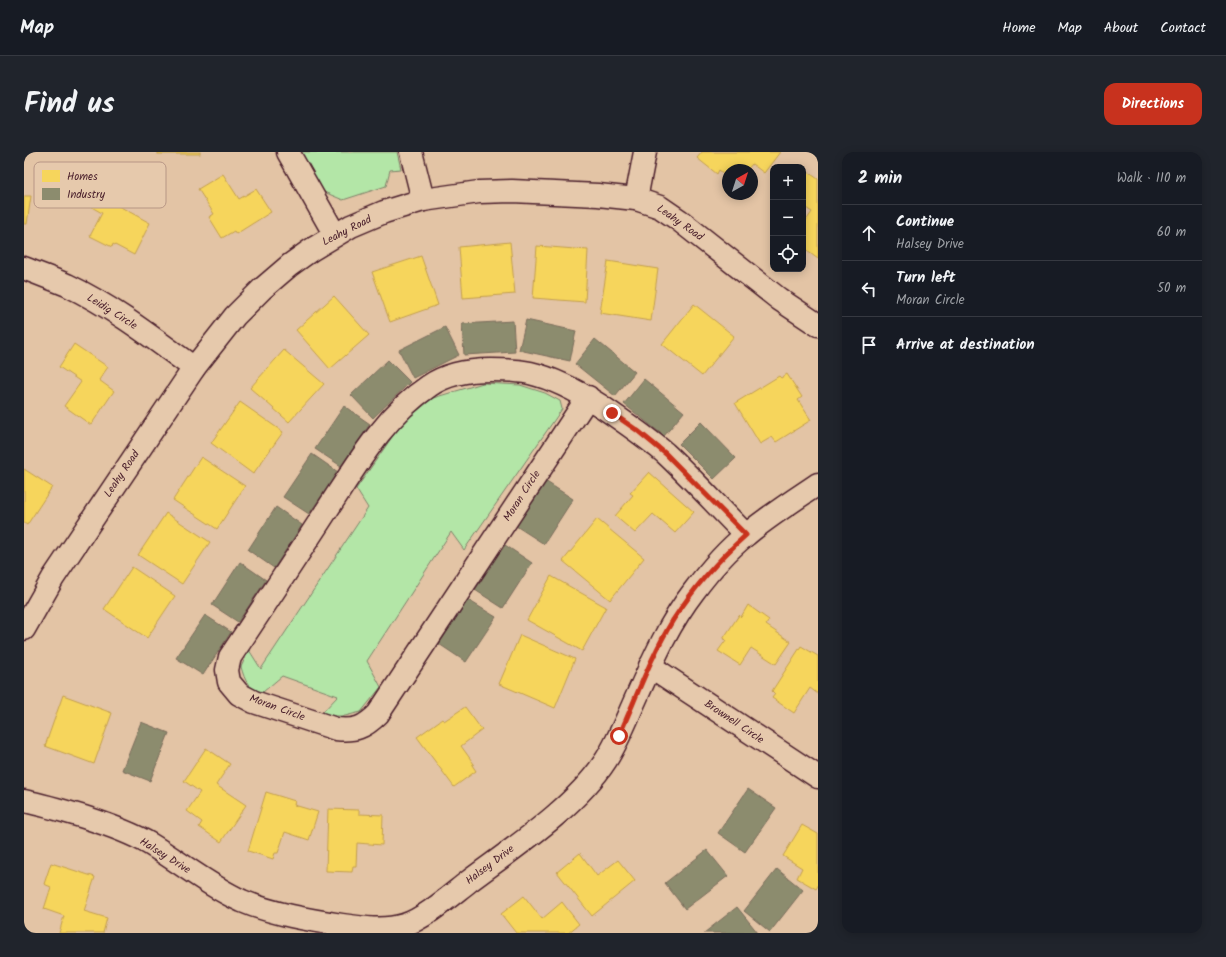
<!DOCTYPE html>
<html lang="en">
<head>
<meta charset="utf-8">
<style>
  body { margin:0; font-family:Kalam,sans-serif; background:#20242c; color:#f1f3f6 }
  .controls { position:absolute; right:12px; top:12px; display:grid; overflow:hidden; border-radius:8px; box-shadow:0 2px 10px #0003 }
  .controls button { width:36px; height:36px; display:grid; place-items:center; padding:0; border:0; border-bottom:1px solid #363941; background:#171b24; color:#f1f3f6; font:20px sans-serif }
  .compass { position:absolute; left:698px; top:12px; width:36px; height:36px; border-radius:50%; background:#171b24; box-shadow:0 2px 10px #0003; rotate:39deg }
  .stop { position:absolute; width:12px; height:12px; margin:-9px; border:3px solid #c8321e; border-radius:50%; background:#fff }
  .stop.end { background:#c8321e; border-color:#fff; box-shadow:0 1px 4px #0008 }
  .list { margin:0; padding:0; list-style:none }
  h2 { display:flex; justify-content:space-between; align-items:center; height:52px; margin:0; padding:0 16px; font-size:17px }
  h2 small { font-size:13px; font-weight:400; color:#9ea1a6 }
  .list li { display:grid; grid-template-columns:26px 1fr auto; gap:12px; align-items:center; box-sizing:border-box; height:56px; padding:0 16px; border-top:1px solid #363941 }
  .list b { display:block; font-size:15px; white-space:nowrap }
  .list p { margin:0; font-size:13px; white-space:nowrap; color:#9ea1a6 }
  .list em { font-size:13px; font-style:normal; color:#9ea1a6 }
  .icon { flex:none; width:22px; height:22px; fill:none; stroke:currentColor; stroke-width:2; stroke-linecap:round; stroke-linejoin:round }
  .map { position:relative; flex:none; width:794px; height:781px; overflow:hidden; border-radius:12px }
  header { display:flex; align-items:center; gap:24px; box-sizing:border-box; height:56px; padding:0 20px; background:#171b24; border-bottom:1px solid #363941 }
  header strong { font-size:19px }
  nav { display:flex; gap:22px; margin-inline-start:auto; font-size:14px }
  .intro { display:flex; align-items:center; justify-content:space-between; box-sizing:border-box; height:96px; padding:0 24px }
  h1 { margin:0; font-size:28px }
  .button { padding:10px 18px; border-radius:12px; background:#c8321e; color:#fff; font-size:14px; font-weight:700 }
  main { display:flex; gap:24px; padding:0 24px }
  aside { flex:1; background:#171b24; border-radius:12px; box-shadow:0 2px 10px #0003 }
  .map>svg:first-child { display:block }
  .green { fill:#b3e6a7; stroke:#7e8269 }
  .homes { fill:#f6d55c; stroke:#c29e4d }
  .industry { fill:#8c8c6e; stroke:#786b5a }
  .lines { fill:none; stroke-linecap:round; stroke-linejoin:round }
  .minor-casing { stroke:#4a1f2b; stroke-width:25 }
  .minor { stroke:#e6c9ac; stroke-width:22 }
  .route { stroke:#c8321e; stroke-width:5 }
  .labels { text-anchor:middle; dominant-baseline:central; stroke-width:4; stroke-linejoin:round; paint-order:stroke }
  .street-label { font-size:11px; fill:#4a1f2b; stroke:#e6c9ac }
  .key { fill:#e6c9ac; stroke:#b79685; stroke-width:1 }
  .key-label { font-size:11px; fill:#4a1f2b }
</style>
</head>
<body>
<header>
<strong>Map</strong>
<nav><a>Home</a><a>Map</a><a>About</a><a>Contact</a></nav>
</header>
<div class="intro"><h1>Find us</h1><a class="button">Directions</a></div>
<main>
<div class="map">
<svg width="794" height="781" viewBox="0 0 794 781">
  <rect width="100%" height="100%" fill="#e3c4a5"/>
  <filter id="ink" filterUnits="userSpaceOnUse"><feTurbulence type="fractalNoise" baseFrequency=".025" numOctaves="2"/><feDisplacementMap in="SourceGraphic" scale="8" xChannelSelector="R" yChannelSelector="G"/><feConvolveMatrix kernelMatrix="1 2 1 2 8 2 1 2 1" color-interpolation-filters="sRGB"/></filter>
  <g filter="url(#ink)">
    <g class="green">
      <path d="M276,0H373L377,17L366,18L362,34L319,48L300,40Z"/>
      <path d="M459,231L496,233L521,241L536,249L538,257L440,398L427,380L343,509L357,535L337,560L321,564H295L314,544L258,524L239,540C224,537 221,529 217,515L225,498L237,517L344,356L332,337L377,272L409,246Z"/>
    </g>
    <g class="homes">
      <rect x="134" y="0" width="42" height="2"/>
      <path d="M678,0H756L740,21L728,12L723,18H704V25L695,18L693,22L673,6Z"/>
      <path d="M81,20L104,32L93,53L126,71L110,103L89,92L88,95L66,84L78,61L64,53Z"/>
      <path d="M784,20L794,27V107L779,96V73L788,60L779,54V27Z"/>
      <path d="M199,22L215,47L232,37L247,60L212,82L210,79L198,86L185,65L190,62L174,37Z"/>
      <path d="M0,44H7L3,72H0Z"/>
      <path d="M486,90L491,142L439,146L435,95Z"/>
      <path d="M513,94L564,98L561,150L509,146Z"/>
      <path d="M397,104L414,153L366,170L348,120Z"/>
      <path d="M584,109L634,117L627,169L576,161Z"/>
      <path d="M310,144L345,183L306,217L272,178Z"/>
      <path d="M670,152L710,184L678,224L638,192Z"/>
      <path d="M50,192L84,215L75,228L90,239L67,273L40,254L57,230L35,215Z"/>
      <path d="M260,198L300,232L265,270L226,236Z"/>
      <path d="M763,222L778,245L774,248L787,268L752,290L748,285L736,292L711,251L755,224L757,226Z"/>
      <path d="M216,250L259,280L229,322L187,291Z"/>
      <path d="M177,305L221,334L193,377L149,348Z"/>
      <path d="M0,317L28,335L3,373L0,371Z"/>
      <path d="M625,320L670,360L651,381L629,362L611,381L591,364L609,343L606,341Z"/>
      <path d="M142,361L186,390L158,432L114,403Z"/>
      <path d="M573,367L620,406L586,448L539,409Z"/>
      <path d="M108,415L151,444L123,486L80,457Z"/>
      <path d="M527,424L582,455L558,499L503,468Z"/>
      <path d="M724,453L745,468L742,473L767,490L752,512L727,496L716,513L694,499L702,488L699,487L715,463L717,465Z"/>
      <path d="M496,483L551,507L531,556L475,532Z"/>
      <path d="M777,494L794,504V542L786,536L770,561L748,546L751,542L748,539Z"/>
      <path d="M39,543L88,561L70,612L21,594Z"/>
      <path d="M441,555L458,578L437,594L450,612L448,613L452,619L430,635L393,585L418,567L420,569Z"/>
      <path d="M182,596L206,612L192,633L222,653L197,690L175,675L178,670L163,659L176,640L160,629Z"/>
      <path d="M242,640L271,649L270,653L294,660L285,688L261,680L254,701H251L249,707L224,699Z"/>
      <path d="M304,657L335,658V662L359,663L358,693L333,691L332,714H329L328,720L302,719Z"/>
      <path d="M778,673L794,682V734L792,737L773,726L778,716L759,704Z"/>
      <path d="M556,701L573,724L594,708L611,729L568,764L533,720Z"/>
      <path d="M27,711L71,725L60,759L83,766L79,781H35L40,764L20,757L27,735L20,732Z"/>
      <path d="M500,744L518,767L538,750L555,772L544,781H492L477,762Z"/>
    </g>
    <g class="industry">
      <path d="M502,168L552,179L546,209L495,198Z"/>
      <path d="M489,169L491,200L440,203L438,172Z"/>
      <path d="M421,175L435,203L389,226L375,198Z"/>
      <path d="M571,187L611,220L591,244L551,212Z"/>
      <path d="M364,208L386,230L349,266L327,243Z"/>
      <path d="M620,227L660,260L640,284L600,252Z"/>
      <path d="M320,254L346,272L317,314L291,297Z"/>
      <path d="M677,270L712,306L690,327L655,292Z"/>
      <path d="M288,302L314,320L285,362L259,345Z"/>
      <path d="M521,329L549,347L520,392L492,374Z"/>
      <path d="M252,355L278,373L250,416L224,398Z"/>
      <path d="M481,393L508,411L479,456L451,438Z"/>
      <path d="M216,410L242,428L214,470L188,453Z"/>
      <path d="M444,448L472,465L442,510L415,492Z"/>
      <path d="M181,463L207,480L179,523L152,506Z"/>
      <path d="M117,570L145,581L126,629L98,618Z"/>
      <path d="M724,637L752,656L721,700L694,681Z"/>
      <path d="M683,698L704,724L661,757L641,731Z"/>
      <path d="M753,717L779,738L746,780L720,759Z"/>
      <path d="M713,755L734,781H680Z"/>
    </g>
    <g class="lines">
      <g class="minor-casing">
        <g id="minor">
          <path d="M264,0L311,83"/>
          <path d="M387,0L399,48"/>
          <path d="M612,47L621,0"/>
          <path d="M0,116C14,122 29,127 43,133C89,155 129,186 170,216"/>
          <path d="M564,245L354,562C340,576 331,579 312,577L230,550L215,542L205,530L203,518L206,505C239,456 271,407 303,358C332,314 360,264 405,234C422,222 446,218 467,218C480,218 493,218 506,221C532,227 555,240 577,254C599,269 621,284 641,301C669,327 695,356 722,383"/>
          <path d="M0,477L29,426L170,216L211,164L238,137L266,113L287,98L327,74L360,60L399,48L455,40L488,39L574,43L612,47L636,55L655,68L755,147L794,173"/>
          <path d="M626,514L794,625"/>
          <path d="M0,649C20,653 40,659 60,665C82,672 106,680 126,692C157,711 185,734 218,749C249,762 285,768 318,773C339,776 360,779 380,773C400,767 426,744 444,730C488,697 552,655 582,608C593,591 601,571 609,553C627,513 643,474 670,439C685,419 703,398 722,383C745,364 770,348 794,332"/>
        </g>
      </g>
      <use href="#minor" class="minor"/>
    </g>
  </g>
  <g class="lines" filter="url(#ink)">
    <path class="route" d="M588,261L614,279L642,302L722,383C694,408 669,437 649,468C627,504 612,546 595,584"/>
  </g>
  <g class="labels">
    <g class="street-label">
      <text transform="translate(656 71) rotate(35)">Leahy Road</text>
      <text transform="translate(323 79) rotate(-27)">Leahy Road</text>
      <text transform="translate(88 160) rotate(32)">Leidig Circle</text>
      <text transform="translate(98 322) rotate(-56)">Leahy Road</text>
      <text transform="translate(498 344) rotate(-57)">Moran Circle</text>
      <text transform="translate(253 556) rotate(20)">Moran Circle</text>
      <text transform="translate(710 570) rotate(34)">Brownell Circle</text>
      <text transform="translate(141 704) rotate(32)">Halsey Drive</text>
      <text transform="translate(466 713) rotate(-37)">Halsey Drive</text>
    </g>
  </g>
  <rect x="10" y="10" width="132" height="46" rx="6" class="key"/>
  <rect x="18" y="18" width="18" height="12" fill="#f6d55c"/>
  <rect x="18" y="36" width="18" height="12" fill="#8c8c6e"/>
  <g class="key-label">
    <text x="43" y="28">Homes</text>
    <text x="43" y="46">Industry</text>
  </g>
</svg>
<div class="controls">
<button>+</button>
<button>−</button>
<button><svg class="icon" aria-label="locate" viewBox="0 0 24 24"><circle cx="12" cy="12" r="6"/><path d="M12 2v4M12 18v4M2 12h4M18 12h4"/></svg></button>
</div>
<svg class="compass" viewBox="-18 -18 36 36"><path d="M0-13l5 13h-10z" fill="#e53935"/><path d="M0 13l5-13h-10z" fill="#9ea1a6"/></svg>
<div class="stop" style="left:595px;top:584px"></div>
<div class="stop end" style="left:588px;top:261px"></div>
</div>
<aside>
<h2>2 min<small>Walk · 110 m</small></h2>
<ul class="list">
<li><svg class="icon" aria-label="ahead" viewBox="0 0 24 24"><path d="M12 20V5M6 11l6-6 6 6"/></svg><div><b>Continue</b><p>Halsey Drive</p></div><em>60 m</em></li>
<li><svg class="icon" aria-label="left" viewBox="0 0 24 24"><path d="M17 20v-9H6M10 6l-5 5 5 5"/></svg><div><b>Turn left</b><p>Moran Circle</p></div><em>50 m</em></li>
<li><svg class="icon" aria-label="arrive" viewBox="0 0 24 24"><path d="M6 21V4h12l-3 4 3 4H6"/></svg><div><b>Arrive at destination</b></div></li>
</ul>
</aside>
</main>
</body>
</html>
